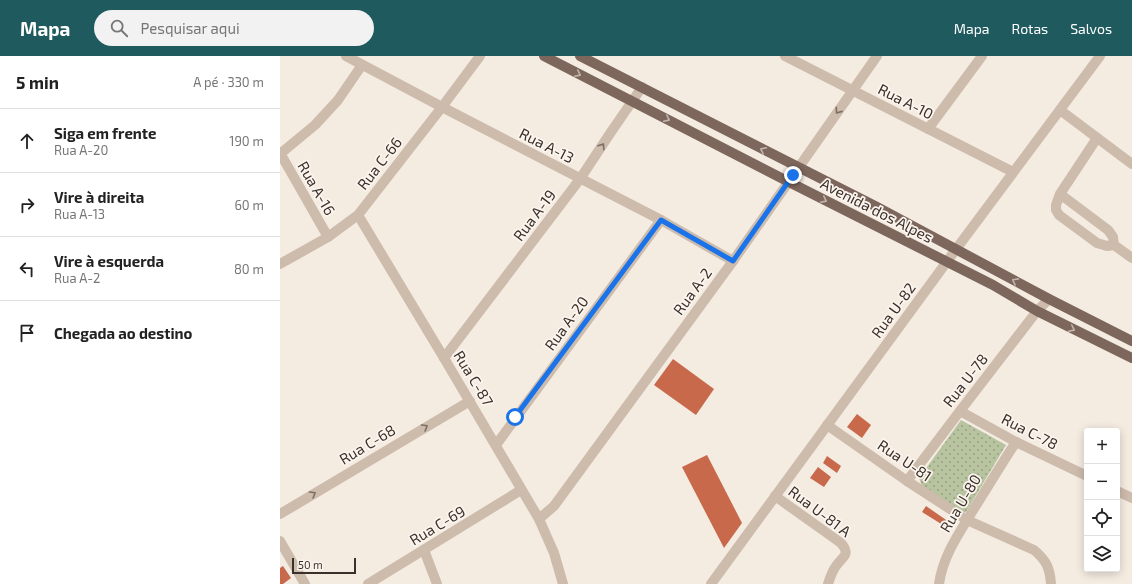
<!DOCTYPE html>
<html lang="pt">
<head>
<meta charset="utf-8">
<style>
  body { margin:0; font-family:"Exo 2",sans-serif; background:#f2f2f2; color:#222 }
  .controls { position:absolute; right:12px; bottom:12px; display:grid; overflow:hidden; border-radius:4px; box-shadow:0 2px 10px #0003 }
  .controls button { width:36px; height:36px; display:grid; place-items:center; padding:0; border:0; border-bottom:1px solid #e0e0e0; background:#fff; color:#222; font:20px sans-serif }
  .scale { position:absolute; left:12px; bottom:10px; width:64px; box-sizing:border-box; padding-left:4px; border:2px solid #3b302b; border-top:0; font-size:11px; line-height:14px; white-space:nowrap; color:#3b302b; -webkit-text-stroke:3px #fbf5ee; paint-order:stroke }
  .stop { position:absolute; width:12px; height:12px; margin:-9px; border:3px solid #1a73e8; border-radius:50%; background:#fff }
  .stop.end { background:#1a73e8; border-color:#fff; box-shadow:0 1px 4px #0008 }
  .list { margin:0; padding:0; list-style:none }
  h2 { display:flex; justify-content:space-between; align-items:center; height:52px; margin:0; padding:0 16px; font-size:17px }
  h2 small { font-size:13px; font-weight:400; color:#767676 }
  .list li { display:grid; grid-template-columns:26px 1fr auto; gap:12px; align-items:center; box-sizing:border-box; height:64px; padding:0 16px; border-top:1px solid #e0e0e0 }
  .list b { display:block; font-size:15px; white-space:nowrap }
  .list p { margin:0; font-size:13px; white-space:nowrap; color:#767676 }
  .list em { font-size:13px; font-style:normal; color:#767676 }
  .icon { flex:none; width:22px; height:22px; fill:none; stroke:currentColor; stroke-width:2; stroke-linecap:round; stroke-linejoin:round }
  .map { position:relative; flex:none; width:852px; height:528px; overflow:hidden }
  header { display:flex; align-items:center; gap:24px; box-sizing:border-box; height:56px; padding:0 20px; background:#1f5a5e; color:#fff }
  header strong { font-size:19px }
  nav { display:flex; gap:22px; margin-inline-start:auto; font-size:14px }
  .search { width:280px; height:36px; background:#f2f2f2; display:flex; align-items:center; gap:10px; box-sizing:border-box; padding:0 14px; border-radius:22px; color:#767676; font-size:15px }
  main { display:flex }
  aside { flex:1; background:#fff }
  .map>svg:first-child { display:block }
  .park { fill:url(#park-dots) }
  .building { fill:#c8694b }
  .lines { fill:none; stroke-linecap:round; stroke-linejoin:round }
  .minor { stroke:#cdbbac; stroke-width:10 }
  .major { stroke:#7d675c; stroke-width:10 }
  .oneway { stroke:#c2b5ac }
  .oneway2 { stroke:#7d6f65 }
  .route { stroke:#1a73e8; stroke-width:5 }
  .labels { text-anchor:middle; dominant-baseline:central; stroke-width:3.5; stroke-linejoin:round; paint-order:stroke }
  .street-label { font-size:15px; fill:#3b302b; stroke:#fbf5ee }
</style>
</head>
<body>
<header>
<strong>Mapa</strong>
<div class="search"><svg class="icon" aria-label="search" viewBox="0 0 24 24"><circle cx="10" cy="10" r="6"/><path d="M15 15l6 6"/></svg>Pesquisar aqui</div>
<nav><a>Mapa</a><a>Rotas</a><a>Salvos</a></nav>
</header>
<main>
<aside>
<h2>5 min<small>A pé · 330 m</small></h2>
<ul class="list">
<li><svg class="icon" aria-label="ahead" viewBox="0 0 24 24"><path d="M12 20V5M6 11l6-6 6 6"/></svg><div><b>Siga em frente</b><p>Rua A-20</p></div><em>190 m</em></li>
<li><svg class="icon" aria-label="right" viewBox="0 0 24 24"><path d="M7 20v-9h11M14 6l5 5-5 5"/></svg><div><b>Vire à direita</b><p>Rua A-13</p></div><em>60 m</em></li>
<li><svg class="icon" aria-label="left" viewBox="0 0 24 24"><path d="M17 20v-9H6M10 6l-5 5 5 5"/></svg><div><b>Vire à esquerda</b><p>Rua A-2</p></div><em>80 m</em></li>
<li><svg class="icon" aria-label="arrive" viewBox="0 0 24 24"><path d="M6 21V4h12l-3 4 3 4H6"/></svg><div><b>Chegada ao destino</b></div></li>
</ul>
</aside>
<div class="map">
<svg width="852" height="528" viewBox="0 0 852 528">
  <defs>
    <pattern id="park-dots" width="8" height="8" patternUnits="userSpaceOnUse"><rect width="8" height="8" fill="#b8c4a0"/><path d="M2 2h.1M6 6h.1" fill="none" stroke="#97a083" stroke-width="1.8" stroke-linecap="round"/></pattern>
  </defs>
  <rect width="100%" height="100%" fill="#f4ebe1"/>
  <path class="park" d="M681,364L726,389L686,456H678L642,430L639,422Z"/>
  <g class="building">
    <path d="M393,303L434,333L416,359L374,329Z"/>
    <path d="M577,358L591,369L582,382L567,371Z"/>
    <path d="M427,399L462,467L444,492L402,411Z"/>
    <path d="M547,400L561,410L557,417L543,407Z"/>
    <path d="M538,411L551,421L544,431L530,422Z"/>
    <path d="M646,450L669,466L666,471L642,456Z"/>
    <path d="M3,510L11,522L3,528H0V512Z"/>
  </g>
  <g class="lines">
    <g class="minor">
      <path d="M66,0L162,51L381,164L453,205"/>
      <path d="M505,0L733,116"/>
      <path d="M780,54L852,108"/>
      <path d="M648,73L702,0"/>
      <path d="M0,97L48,181"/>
      <path d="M0,98L35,69L58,44L82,9"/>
      <path d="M780,138L828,174L833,181L834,189L827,190L817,187L779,159L776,154V149L780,138L817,82"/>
      <path d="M78,159L164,302L259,463L274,497L283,528"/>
      <path d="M834,189L852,202"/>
      <path d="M0,208L48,181L78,159L162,51L200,0"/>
      <path d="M164,302L300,123L331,76L362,31"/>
      <path d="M680,355L736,386L807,420"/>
      <path d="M547,369L627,425L687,464L754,494C766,504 770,512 771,528"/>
      <path d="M216,389L381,164"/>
      <path d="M627,425L680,355L757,255L769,243"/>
      <path d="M837,435L852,442"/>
      <path d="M495,440L561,487C571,499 563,500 556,510C552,515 550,522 548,528"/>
      <path d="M0,458L190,345"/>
      <path d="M259,463L274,450L453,205L597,0"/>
      <path d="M0,485L25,528"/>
      <path d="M144,494L157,528"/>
      <path d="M88,528L241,434"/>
      <path d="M431,528L671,200L820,0"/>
      <path d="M659,528C663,499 680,476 695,451C709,429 722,407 736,386"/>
    </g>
    <g class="major">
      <path d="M264,0L509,126L713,229L757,255L852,302"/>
      <path d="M300,0L597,151L769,243L852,285"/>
    </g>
  </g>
  <defs><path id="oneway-chevron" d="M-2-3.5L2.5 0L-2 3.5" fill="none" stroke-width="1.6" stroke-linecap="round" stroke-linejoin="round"/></defs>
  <g class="oneway">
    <use href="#oneway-chevron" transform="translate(298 18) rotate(27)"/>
    <use href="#oneway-chevron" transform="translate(387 63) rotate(27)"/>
    <use href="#oneway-chevron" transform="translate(483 94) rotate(-153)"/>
    <use href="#oneway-chevron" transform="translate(544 144) rotate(27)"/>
    <use href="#oneway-chevron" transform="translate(735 225) rotate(-152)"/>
    <use href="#oneway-chevron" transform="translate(792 273) rotate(26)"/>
  </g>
  <g class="oneway2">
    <use href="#oneway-chevron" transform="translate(558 55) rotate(125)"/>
    <use href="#oneway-chevron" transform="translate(322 90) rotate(-57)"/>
    <use href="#oneway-chevron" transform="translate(145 371) rotate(-31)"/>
    <use href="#oneway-chevron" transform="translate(33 438) rotate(-31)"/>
  </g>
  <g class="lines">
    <path class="route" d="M235,361L381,164L453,205L513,119"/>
  </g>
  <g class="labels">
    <g class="street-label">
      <text transform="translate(626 45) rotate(27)">Rua A-10</text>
      <text transform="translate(267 89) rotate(27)">Rua A-13</text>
      <text transform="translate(99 107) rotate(-52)">Rua C-66</text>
      <text transform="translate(37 132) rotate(60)">Rua A-16</text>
      <text transform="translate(597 154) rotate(27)">Avenida dos Alpes</text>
      <text transform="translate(254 159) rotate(-53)">Rua A-19</text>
      <text transform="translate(412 235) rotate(-54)">Rua A-2</text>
      <text transform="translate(613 254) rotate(-54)">Rua U-82</text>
      <text transform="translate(286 267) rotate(-54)">Rua A-20</text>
      <text transform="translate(194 322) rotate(59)">Rua C-87</text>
      <text transform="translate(685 324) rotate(-52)">Rua U-78</text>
      <text transform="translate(750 375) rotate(27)">Rua C-78</text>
      <text transform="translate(87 388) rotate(-31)">Rua C-68</text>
      <text transform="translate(625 404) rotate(34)">Rua U-81</text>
      <text transform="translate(680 447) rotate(-59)">Rua U-80</text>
      <text transform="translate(540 455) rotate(37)">Rua U-81 A</text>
      <text transform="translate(157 469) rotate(-31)">Rua C-69</text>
    </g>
  </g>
</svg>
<div class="controls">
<button>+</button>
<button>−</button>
<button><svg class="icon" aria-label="locate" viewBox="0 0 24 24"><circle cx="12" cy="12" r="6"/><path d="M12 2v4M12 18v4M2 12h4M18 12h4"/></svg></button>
<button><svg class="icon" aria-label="layers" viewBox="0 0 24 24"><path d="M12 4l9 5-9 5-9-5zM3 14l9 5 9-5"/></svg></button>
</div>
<div class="scale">50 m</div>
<div class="stop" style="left:235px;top:361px"></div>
<div class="stop end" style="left:513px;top:119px"></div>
</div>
</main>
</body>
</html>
